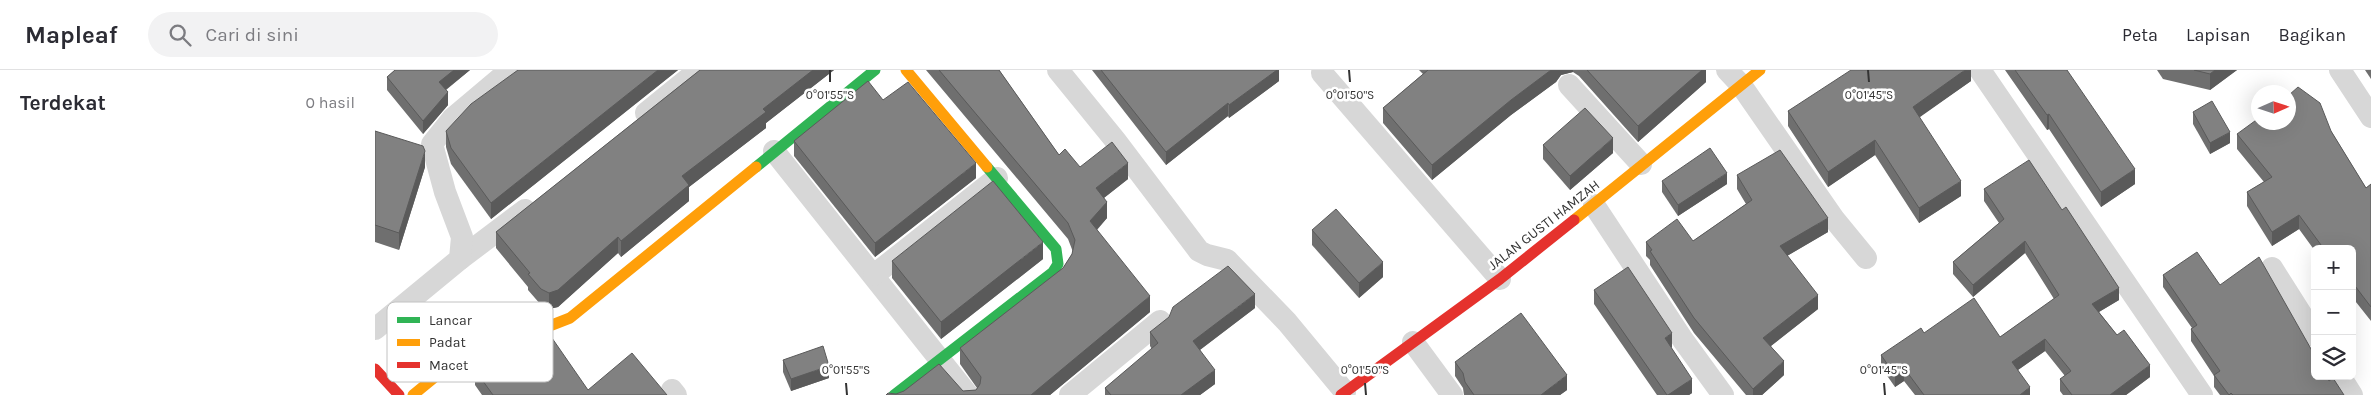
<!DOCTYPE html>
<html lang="id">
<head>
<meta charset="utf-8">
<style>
  body { margin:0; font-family:Karla,sans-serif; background:#f2f2f3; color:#2b2b33 }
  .controls { position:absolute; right:15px; bottom:15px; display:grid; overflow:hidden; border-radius:8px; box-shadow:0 5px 20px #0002 }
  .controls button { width:45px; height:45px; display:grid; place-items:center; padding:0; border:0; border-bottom:1px solid #e1e1e2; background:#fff; color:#2b2b33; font:25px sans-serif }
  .compass { position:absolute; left:1876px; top:15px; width:45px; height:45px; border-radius:50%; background:#fff; box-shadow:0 5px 20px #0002; rotate:87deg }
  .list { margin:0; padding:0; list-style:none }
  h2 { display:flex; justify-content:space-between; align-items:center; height:65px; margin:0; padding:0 20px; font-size:21px }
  h2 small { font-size:16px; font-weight:400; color:#7c7c81 }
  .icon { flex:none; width:28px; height:28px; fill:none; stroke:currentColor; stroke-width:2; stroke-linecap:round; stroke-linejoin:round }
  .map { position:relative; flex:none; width:1996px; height:325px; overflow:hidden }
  header { display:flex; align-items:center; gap:30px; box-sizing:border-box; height:70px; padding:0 25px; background:#fff; border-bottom:1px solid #e1e1e2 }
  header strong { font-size:24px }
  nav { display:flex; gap:28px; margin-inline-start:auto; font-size:18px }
  .search { width:350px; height:45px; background:#f2f2f3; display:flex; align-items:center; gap:12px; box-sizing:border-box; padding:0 18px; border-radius:28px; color:#7c7c81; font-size:19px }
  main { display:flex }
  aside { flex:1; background:#fff }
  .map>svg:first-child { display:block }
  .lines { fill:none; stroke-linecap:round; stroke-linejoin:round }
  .street { stroke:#d7d7d7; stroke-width:22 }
  .fast { stroke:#30b455; stroke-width:11 }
  .slow { stroke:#ff9f0a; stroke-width:11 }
  .jam { stroke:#e5322d; stroke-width:11 }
  .wall { fill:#6f6f6f }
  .shaded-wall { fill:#5a5a5a }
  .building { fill:#818181; stroke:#5a5a5a }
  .ticks { fill:none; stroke:#333; stroke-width:2 }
  .labels { text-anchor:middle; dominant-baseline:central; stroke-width:5; stroke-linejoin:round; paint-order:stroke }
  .street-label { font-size:14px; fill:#333; stroke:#fff }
  .key { fill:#fff; stroke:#c2c2c2; stroke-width:1 }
  .key-label { font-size:14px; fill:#333 }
  .ticks-label { font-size:12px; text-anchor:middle; fill:#333; stroke:#fff; stroke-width:5; stroke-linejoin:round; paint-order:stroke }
</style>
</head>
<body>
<header>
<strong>Mapleaf</strong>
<div class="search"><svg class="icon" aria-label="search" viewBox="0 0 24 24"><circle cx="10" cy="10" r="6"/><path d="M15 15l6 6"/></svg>Cari di sini</div>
<nav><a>Peta</a><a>Lapisan</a><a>Bagikan</a></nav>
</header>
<main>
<aside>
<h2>Terdekat<small>0 hasil</small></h2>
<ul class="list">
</ul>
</aside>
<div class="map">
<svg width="1996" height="325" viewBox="0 0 1996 325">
  <rect width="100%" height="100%" fill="#fff"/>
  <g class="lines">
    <g class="street">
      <path d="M683,0L740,70L824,181L832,185L852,190L912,252L970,322"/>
      <path d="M1352,0L1366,15L1459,149L1491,188"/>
      <path d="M1605,0L1827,325"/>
      <path d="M1965,0L1996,47"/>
      <path d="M947,3L1125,209"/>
      <path d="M1194,15L1266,94"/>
      <path d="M271,43L324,0"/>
      <path d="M399,81L593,325"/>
      <path d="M1219,135L1308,270L1348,325"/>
      <path d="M85,189L150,140"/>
      <path d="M1897,198L1940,266"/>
      <path d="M499,205L622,108"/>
      <path d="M0,259L85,189L87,167L70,122L57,74L77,49L135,0"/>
      <path d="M1038,272L1077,325"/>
      <path d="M1965,306L1977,325"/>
      <path d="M297,320L301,325"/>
      <path d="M695,325L785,251"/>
    </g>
    <g class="fast">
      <path d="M381,97L500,0"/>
      <path d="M519,325L678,202L683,194L681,179L612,97"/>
    </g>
    <g class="slow">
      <path d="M531,0L612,97"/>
      <path d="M1199,150L1385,0"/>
      <path d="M38,325L138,243L147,244L177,255L195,248L381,97"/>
    </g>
    <g class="jam">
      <path d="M0,299L24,325"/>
      <path d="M966,325L1125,209L1199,150"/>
    </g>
  </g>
  <g class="wall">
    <path d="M20,0H95L71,20L73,35L48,64L12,20V7Z"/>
    <path d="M143,0H303L116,149L76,94L71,77V61Z"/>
    <path d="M325,0H459L391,53V58L314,117V131L246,187L243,183L183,237L174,239L166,235L153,220V217L121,178V162Z"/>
    <path d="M551,0H624L684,85L705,97L753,109L729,128L732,148L722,160L775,242L675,325H511L588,321L601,320L602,318L585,294V278L688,198L697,184L698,182L693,169Z"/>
    <path d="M717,0H904V11L854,48L853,46L791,95Z"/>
    <path d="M1044,0H1331V12L1263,72L1204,6L1198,2L1186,5L1181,12L1136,45L1057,110L1008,53V38L1048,4Z"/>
    <path d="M1596,0V11L1544,47L1586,126L1544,153L1500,85L1453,117L1413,56V41Z"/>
    <path d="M1630,0H1692L1760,114L1726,137L1674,59L1672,60Z"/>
    <path d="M1782,0H1862L1835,20L1788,9Z"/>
    <path d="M1990,0H1996V9Z"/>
    <path d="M1818,42L1855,73L1835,84L1818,54Z"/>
    <path d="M0,61L50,97L24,180L0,172Z"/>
    <path d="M1956,61L1991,118L1996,114V251L1977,227V179H1940V181L1924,159L1897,176L1872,136V122L1889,112L1862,79V64Z"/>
    <path d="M419,71L601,108L500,187L419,86Z"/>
    <path d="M1168,75L1238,83L1195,120L1168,89Z"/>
    <path d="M1362,105L1453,162L1412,186L1443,239L1396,276L1409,305L1387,325H1371L1319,263L1275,195V190L1271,186V172L1318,171L1371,134L1362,119Z"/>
    <path d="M1287,111L1352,114L1303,146L1287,122Z"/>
    <path d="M1609,119L1744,230L1724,242L1775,307L1751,325H1688L1685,321V309L1690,306L1670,281L1643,300L1655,325H1540L1529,311L1520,317L1506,297V285L1549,263L1625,267L1679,229L1650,183L1598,227L1578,204V192L1624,153L1609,131Z"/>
    <path d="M937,160L1008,207L984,228L937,175Z"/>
    <path d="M668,189L566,269L517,208V191Z"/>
    <path d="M1788,205L1845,215L1954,311L1969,325H1845L1839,317V306L1816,271V259L1817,258L1788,217Z"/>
    <path d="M1219,220L1297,277H1296L1317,323L1314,325H1282L1219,234Z"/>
    <path d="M880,238L825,280L840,314L825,325H730V318L777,279L775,276V262Z"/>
    <path d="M110,273L213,320L292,325H107L100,315V300L112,291L110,288Z"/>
    <path d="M408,290L454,308L416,321L408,302Z"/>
    <path d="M1080,292L1192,320L1185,325H1089L1088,318L1080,306Z"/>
  </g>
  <g class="shaded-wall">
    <path d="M79,0H95L64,25V12Z"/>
    <path d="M283,0H303L116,149V133Z"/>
    <path d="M438,0H459L391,53V58L314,117V131L246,187V171L307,106L388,39Z"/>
    <path d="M902,0H904V11L854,48V35Z"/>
    <path d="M1176,0H1198V2L1186,5L1181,12L1136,45L1057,110V95L1136,30Z"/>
    <path d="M1327,0H1331V12L1263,72V56Z"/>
    <path d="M1590,0H1596V11L1538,52V37Z"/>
    <path d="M1840,0H1862L1835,20V4Z"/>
    <path d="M73,22V35L48,64V51Z"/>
    <path d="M853,33V46L791,95V82Z"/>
    <path d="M1674,44V59L1672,60V45Z"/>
    <path d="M1855,62V73L1835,84V73Z"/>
    <path d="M1238,68V83L1195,120V106Z"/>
    <path d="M1500,70V85L1453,117V102Z"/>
    <path d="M50,81V97L24,180V163Z"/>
    <path d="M601,93V108L500,187V173Z"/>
    <path d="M753,93V109L721,134V118Z"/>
    <path d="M1760,99V114L1726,137V122Z"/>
    <path d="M1352,103V114L1303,146V135Z"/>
    <path d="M1586,111V126L1544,153V138Z"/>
    <path d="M732,132V148L715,167V151Z"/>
    <path d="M1924,145V159L1897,176V162Z"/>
    <path d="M1453,148V162L1405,190V176Z"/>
    <path d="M243,167V183L183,237L174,239V223Z"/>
    <path d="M1650,171V183L1598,227V215Z"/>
    <path d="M668,172V189L566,269V252Z"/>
    <path d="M1008,192V207L984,228V213Z"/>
    <path d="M1744,218V230L1717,246V234Z"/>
    <path d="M880,224V238L818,285V271Z"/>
    <path d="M1443,225V239L1388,282V268Z"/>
    <path d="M775,226V242L675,325H656Z"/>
    <path d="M1297,263V277L1290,282V268Z"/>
    <path d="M1670,269V281L1637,304V292Z"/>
    <path d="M1409,291V305L1387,325H1378V319Z"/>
    <path d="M1775,295V307L1751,325H1735Z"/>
    <path d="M454,296V308L416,321V309Z"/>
    <path d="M1529,298V311L1520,317V305Z"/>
    <path d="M840,300V314L825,325H806Z"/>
    <path d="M1192,305V320L1185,325H1166Z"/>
    <path d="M1317,309V323L1314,325H1293Z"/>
    <path d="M1655,317V325H1645Z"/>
  </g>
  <g class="building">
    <path d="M20,0H79L64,12L73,22L48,51L12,7Z"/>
    <path d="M143,0H283L116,133L76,78L71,61L96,34Z"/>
    <path d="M325,0H438L388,39L391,42L307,106L314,115L246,171L243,167L183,220L174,223L166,219L153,204L155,203L121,162Z"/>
    <path d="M564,0H624L684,85L690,79L705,97L737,72L753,93L721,118L732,132L715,151L775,226L656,325H511L513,323L521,324L529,321L564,294L588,321L601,320L605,314L606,307L585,278L688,198L697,184L700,170L693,153Z"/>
    <path d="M726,0H902L854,35L853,33L791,82Z"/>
    <path d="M1053,0H1176L1136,30L1057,95L1008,38Z"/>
    <path d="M1212,0H1327L1263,56Z"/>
    <path d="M1476,0H1590L1538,37L1586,111L1544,138L1500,70L1453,102L1413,41Z"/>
    <path d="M1640,0H1692L1760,99L1726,122L1674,44L1672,45Z"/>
    <path d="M1819,0H1840L1835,4Z"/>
    <path d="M493,11L508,30L533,12L601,93L500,173L419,71Z"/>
    <path d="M1923,17L1945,33L1956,61L1991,118L1996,114V237L1977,212V179H1949L1924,145L1897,162L1872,122L1897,107L1862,64L1884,48V52H1914V25Z"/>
    <path d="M1837,31L1855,62L1835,73L1818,42Z"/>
    <path d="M1210,38L1238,68L1195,106L1168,75Z"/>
    <path d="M0,61L48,76L50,81L24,163L0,155Z"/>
    <path d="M1335,78L1352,103L1303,135L1287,111Z"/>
    <path d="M1405,80L1453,148L1405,176L1443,225L1388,268L1409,291L1378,319L1319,248L1275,181L1277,180L1271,172L1302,149L1318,171L1377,130L1362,105Z"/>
    <path d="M1654,90L1687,140L1691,137L1744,218L1717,234L1742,265L1749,260L1775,295L1735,325H1697L1685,309L1696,301L1670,269L1637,292L1655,317L1645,325H1549L1529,298L1520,305L1506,285L1546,258L1549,263L1599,228L1625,267L1684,225L1650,171L1598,215L1578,192L1629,149L1609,119Z"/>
    <path d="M618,111L668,172L566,252L517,191Z"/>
    <path d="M961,139L1008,192L984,213L937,160Z"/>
    <path d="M1822,182L1845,215L1884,187L1940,286V306H1952L1954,311L1958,308L1969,325H1858L1856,323L1854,325L1839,305L1845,301L1816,259L1822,255L1788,205Z"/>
    <path d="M853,196L880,224L818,271L840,300L806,325H736L730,318L783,273L775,262L794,247L798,237Z"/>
    <path d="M1253,197L1297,263L1290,268L1317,309L1293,325H1292L1219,220Z"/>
    <path d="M1146,243L1192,305L1166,325H1099L1090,312L1088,303L1080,292Z"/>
    <path d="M143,245L148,246L168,255L213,320L257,283L292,325H118L100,300L119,286L110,273Z"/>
    <path d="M448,276L454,296L416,309L408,290Z"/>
  </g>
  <path class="ticks" d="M455,0V12M974,0L975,12M1493,0L1494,12M471,313L472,325M990,313L991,325M1509,313L1510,325"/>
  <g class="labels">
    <g class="street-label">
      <text transform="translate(1169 155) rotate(-38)">JALAN GUSTI HAMZAH</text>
    </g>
  </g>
  <rect x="12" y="232" width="166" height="80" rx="8" class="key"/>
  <rect x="22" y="247" width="23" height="6" fill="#30b455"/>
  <rect x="22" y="269" width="23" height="7" fill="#ff9f0a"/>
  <rect x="22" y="292" width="23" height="6" fill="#e5322d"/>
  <g class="key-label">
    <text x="54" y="255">Lancar</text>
    <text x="54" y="277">Padat</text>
    <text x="54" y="300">Macet</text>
  </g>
  <g class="ticks-label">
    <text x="455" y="29">0°01'55"S</text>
    <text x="975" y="29">0°01'50"S</text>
    <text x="1494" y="29">0°01'45"S</text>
    <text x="471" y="304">0°01'55"S</text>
    <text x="990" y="304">0°01'50"S</text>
    <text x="1509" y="304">0°01'45"S</text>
  </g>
</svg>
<div class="controls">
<button>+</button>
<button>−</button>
<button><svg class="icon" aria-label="layers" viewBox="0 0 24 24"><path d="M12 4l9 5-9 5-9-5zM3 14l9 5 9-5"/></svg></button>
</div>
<svg class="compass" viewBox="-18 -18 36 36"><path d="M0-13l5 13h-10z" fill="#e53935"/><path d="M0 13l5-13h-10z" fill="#7c7c81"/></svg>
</div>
</main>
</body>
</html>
